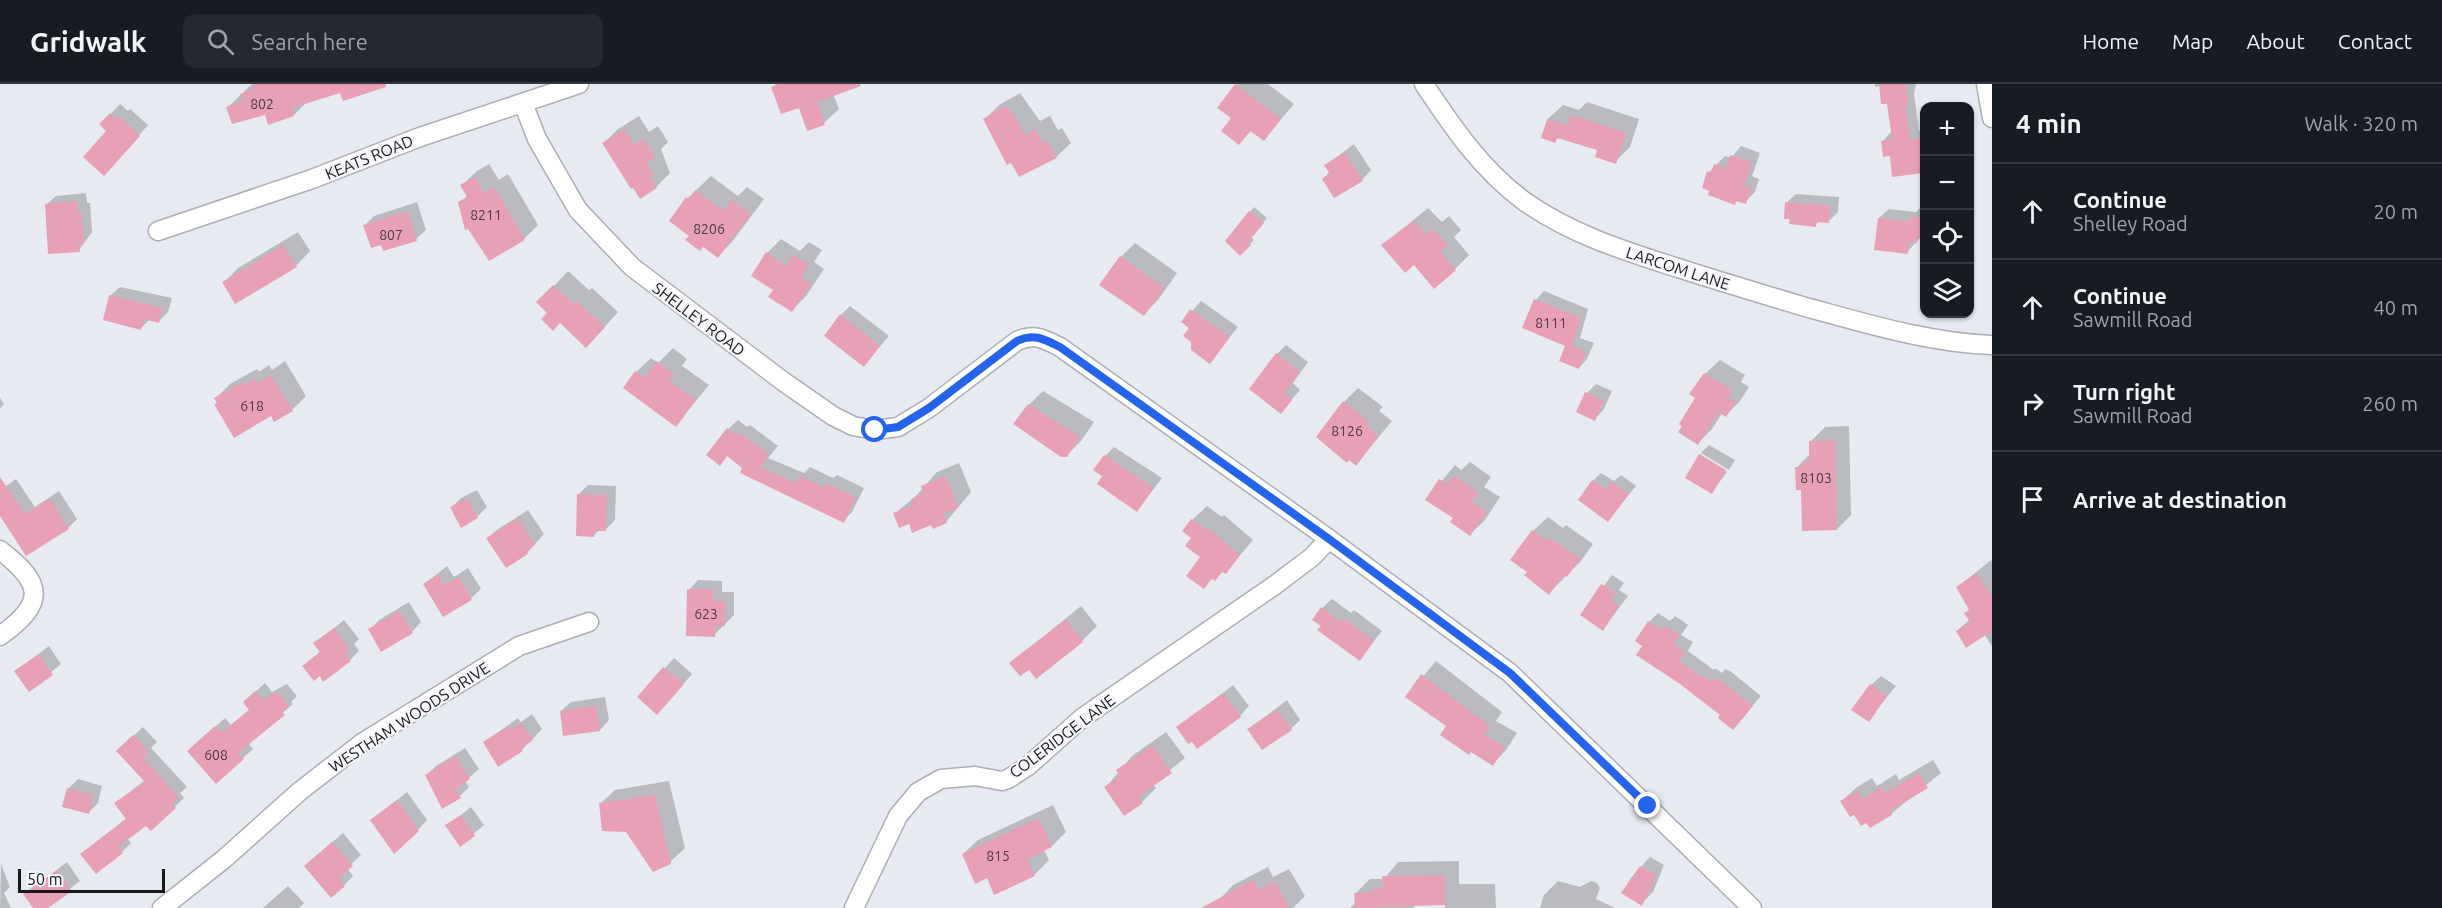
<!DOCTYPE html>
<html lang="en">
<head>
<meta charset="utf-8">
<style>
  body { margin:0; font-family:Ubuntu,sans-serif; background:#242831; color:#f1f3f6 }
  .controls { position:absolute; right:18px; top:18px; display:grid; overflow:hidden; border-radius:12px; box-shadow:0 2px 4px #0004 }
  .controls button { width:54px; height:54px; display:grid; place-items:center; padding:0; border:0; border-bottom:2px solid #363941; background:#171b24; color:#f1f3f6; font:30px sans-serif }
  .scale { position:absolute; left:18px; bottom:15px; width:147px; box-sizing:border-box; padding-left:6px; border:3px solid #18191b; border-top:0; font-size:16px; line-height:21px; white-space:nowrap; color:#18191b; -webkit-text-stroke:4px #f6f7fe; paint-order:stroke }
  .stop { position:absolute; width:18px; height:18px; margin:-14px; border:4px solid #2563eb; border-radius:50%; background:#fff }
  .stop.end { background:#2563eb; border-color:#fff; box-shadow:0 2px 6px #0008 }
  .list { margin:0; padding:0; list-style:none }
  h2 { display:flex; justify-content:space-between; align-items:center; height:78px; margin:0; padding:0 24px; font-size:26px }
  h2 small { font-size:20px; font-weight:400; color:#9ea1a6 }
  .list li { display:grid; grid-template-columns:39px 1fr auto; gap:18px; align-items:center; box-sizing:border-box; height:96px; padding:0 24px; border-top:2px solid #363941 }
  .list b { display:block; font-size:22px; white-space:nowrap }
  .list p { margin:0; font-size:20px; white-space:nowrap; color:#9ea1a6 }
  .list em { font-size:20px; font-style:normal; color:#9ea1a6 }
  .icon { flex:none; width:33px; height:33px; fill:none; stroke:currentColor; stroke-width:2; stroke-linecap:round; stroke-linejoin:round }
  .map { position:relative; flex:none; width:1992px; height:824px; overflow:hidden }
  header { display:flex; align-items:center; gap:36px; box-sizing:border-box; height:84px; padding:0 30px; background:#171b24; border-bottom:2px solid #363941 }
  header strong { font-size:28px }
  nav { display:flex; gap:33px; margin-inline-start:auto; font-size:21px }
  .search { width:420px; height:54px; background:#242831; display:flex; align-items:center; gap:15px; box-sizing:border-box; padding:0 21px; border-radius:12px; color:#9ea1a6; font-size:22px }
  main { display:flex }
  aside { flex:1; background:#171b24 }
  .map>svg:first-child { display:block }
  .shadow { fill:#0003 }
  .building { fill:#e8a0b6 }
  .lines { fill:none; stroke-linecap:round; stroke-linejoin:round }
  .street-casing { stroke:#acaeb4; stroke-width:21 }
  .street { stroke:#fff; stroke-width:18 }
  .route { stroke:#2563eb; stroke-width:8 }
  .labels { text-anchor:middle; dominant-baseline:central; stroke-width:4.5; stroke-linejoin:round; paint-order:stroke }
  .number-label { font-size:14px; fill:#4c3b42 }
  .street-label { font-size:16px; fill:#18191b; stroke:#f6f7fe }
</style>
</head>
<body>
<header>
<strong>Gridwalk</strong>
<div class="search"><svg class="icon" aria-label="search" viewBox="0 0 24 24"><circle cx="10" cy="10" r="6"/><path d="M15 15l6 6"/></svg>Search here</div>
<nav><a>Home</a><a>Map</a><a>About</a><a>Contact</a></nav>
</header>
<main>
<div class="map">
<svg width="1992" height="824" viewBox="0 0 1992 824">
  <rect width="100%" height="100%" fill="#e8eaf1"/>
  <g class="shadow">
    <path d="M252,0H375L341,7L307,18L294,31L228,23Z"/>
    <path d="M776,0H848L833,10L839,25L824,39L773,3Z"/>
    <path d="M1237,0H1268L1294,20L1264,55L1252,46L1239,59L1233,34L1219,23Z"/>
    <path d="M1875,0H1916L1914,10L1919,47H1924V87L1894,92L1891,70L1883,57L1892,47L1888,18L1881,2L1875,3Z"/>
    <path d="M1020,9L1040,37L1050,32L1058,46L1062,44L1071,59L1056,73L1020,91L985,35L999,21Z"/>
    <path d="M1587,18L1639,35L1630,63L1615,78L1599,65L1559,53L1555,57L1543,53L1548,35L1563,21L1579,26Z"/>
    <path d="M120,20L128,27L130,25L148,41L113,81L108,47L101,40Z"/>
    <path d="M639,32L649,48L658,42L668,58L661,65L670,89L656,103L604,59L618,45Z"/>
    <path d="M1354,60L1371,86L1362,96L1331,88L1326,81Z"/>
    <path d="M1741,62L1760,69L1752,92L1759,95L1755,108L1745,118L1738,116L1735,119L1709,88L1725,72L1731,74Z"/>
    <path d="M489,80L499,96L508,90L538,141L524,155L469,143L460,119L468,111L462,101L477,87Z"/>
    <path d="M711,92L738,112L747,103L764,115L732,158L718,172L671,137L688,114Z"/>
    <path d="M86,109L87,119H90L92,148L79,166L46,121L56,112Z"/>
    <path d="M1796,110L1839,113L1838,128L1828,138L1820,137L1815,141L1786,119Z"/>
    <path d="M417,118L426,146L416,155L382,159L365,141L374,132Z"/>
    <path d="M1254,123L1267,134L1251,153L1254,156L1240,170L1227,157Z"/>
    <path d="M1921,123L1924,124V153H1921L1907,168L1879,134L1889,125L1916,128Z"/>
    <path d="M1428,124L1442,138L1449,132L1461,146L1454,153L1469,171L1455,185L1383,161Z"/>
    <path d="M298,148L310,167L296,182L224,199L238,184Z"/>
    <path d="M781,155L800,167L809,158L822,166L814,178L824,185L806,212L792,226L775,205L767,169Z"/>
    <path d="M1135,159L1177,189L1158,216L1144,230L1121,173Z"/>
    <path d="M568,187L589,206L592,204L618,228L601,247L560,238L539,218Z"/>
    <path d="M120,203L172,214L168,228L159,237L150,235L141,244L110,212Z"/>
    <path d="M1544,207L1588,225L1580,254L1594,259L1587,275L1579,284L1536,216Z"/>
    <path d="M1201,217L1238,243L1209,278L1192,243L1183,238Z"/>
    <path d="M850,222L889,252L864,281L841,231Z"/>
    <path d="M1286,261L1308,278L1293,299L1300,306L1281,328L1277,270Z"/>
    <path d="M673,264L687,275L682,282L709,301L676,341L636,288L651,274L658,279Z"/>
    <path d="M1720,276L1745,291L1741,298L1749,303L1740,317L1726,331L1722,329L1712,345L1698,359L1697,314L1705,290Z"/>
    <path d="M285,277L306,312L292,326L271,330L218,318L216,314L230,300L257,285L259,288L269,281L272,286Z"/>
    <path d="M1596,300L1612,307L1604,325L1595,335L1587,309Z"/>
    <path d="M1358,304L1383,323L1379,327L1392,337L1356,380L1344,318Z"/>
    <path d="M1043,307L1094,338L1081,357L1066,372L1029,321Z"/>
    <path d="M0,314L4,320L0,324Z"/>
    <path d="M738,336L747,343L750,341L778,362L768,374L804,389L810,383L833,394L837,391L864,404L852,428L843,437L744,384L728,371L720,380L728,345Z"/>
    <path d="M1849,342L1851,431L1837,445L1803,404L1797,383L1811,369V357L1825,343Z"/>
    <path d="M1709,361L1735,376L1729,386L1701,369Z"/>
    <path d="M1114,363L1162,394L1137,426L1105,392V372Z"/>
    <path d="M1700,370L1727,388L1712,408L1687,393Z"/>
    <path d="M1470,378L1491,393L1484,403L1500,413L1485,436L1470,450L1455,434L1427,415L1455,381L1461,386Z"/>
    <path d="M959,379L971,408L946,438H909L894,430L915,413L937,388Z"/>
    <path d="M1601,389L1614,397L1621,391L1636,402L1608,436L1593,397Z"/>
    <path d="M16,395L35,423L59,407L77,435L68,444L26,470L0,429V406Z"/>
    <path d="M588,401L616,402L615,436L605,446H599L594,451L579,410Z"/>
    <path d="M477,406L487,423L477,433L451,424L461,414Z"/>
    <path d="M1207,422L1222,433L1224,431L1253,456L1225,489L1223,487L1215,495L1213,494L1204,503L1203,473L1193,453L1192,436Z"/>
    <path d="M528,426L544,450L527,469L488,454L498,445Z"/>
    <path d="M1548,433L1563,444L1566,441L1593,460L1581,477L1549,509L1529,488L1533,447Z"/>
    <path d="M1991,476L1992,478V562L1984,550L1957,547L1970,535L1971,525L1958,503Z"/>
    <path d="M447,482L454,493L468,484L481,505L471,514L443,531L425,500Z"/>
    <path d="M1612,491L1624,499L1619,506L1628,512L1603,545L1582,531Z"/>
    <path d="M698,496L722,497V508H734V531L714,551L689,506Z"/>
    <path d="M1332,515L1351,529L1354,526L1382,547L1359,575L1323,541L1322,524Z"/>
    <path d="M409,518L421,538L412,548L370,546L379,536Z"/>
    <path d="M1081,522L1097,542L1082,557L1036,593L1029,583L1011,579Z"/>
    <path d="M1658,529L1670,537L1675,532L1688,541L1681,551L1693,558L1688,567L1714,586L1715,584L1722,589L1725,585L1730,587L1761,612L1733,644L1722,630L1644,561L1649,538Z"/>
    <path d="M344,536L359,555L354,560L359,567L350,576L320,590L304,582L321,567L315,560Z"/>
    <path d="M49,562L61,580L29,606L16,587Z"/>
    <path d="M674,574L692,590L667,619L639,613Z"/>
    <path d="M1436,577L1502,628L1496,637L1517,649L1506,666L1493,680L1448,641L1407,612Z"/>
    <path d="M1881,592L1896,602L1868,636L1871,601Z"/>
    <path d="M265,599L272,608L287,600L297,612L291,618L293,620L248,659L253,665L216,698L199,658L225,634L231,641L251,625L254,609Z"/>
    <path d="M1233,601L1249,622L1240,632L1178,644Z"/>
    <path d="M605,613L609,636L600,646L561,627L571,618Z"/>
    <path d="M1287,616L1300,636L1291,645H1249Z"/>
    <path d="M532,630L542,645L522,666L485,658L518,634L521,638Z"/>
    <path d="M143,643L157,658L151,664L187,703L180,709L184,714L151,745L146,740L127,754L131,759L122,768L82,770L127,734L116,719L145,696L127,658Z"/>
    <path d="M1166,648L1185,674L1153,700L1156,704L1142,718L1106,703L1132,672Z"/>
    <path d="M465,664L479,685L465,697L469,703L460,712L427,691L436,682Z"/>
    <path d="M1933,676L1941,689L1891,730L1855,729L1842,717L1857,703L1872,694L1877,702L1896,690L1899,696Z"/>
    <path d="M78,695L102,702L98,719L88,729L68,705Z"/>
    <path d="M669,697L685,764L670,778L600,720L615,706Z"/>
    <path d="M407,708L427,736L418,746L372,736Z"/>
    <path d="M1053,721L1066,748L1052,762L1044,766L1049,776L1034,791L995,809L988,792L963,770L978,756Z"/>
    <path d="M471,723L484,741L460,761L447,742Z"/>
    <path d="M343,749L361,771L347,784L353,792L344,801L315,773Z"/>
    <path d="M1650,773L1664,781L1653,808L1643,818L1623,809L1631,794Z"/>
    <path d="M1459,777V800H1495L1496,824H1445V820H1414V824H1350L1356,818L1355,810L1370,795H1384L1398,778Z"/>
    <path d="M67,778L80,797L45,824H34L25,810Z"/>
    <path d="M1,780L10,803L4,809L11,824H0Z"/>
    <path d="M1268,783L1273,793L1289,785L1305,812L1293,824H1223L1219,816L1233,801Z"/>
    <path d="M1558,797L1580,803L1591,797L1597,799L1600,804L1596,815L1615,824H1540L1544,811Z"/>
    <path d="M288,802L304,819L299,824H263Z"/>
  </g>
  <g class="building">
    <path d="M252,0H386V3L343,17L340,9L292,24L294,32L268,41L265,31L232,40L226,23L243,17L240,10L254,5Z"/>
    <path d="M779,0H860L861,2L817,18L825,41L807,47L799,24L781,30L771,3Z"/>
    <path d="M1235,0L1281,35L1264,57L1250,47L1239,61L1221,47L1231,34L1217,24Z"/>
    <path d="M1879,0H1906L1908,19H1905L1910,56L1921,54L1924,66V89L1892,93L1890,72L1883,73L1881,57L1892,55L1887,20H1881Z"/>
    <path d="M1005,22L1012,28L1025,51L1035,45L1043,59L1047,57L1057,74L1019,93L1011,79L1007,81L983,35Z"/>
    <path d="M110,29L117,36L120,33L140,52L104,92L83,73L106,47L99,40Z"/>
    <path d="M1571,31L1626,49L1616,80L1595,73L1597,66L1557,54L1555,59L1541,54L1547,35L1568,41Z"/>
    <path d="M624,45L634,61L643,55L655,73L646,79L654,91L650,93L657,104L640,115L633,104L631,105L602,59Z"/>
    <path d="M1345,68L1363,97L1334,114L1322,95L1329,89L1324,81Z"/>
    <path d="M1730,71L1752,78L1744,101L1751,104L1746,120L1736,117L1735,121L1708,111L1709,107L1702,104L1707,87L1711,89L1714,80L1726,84Z"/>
    <path d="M475,93L484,109L494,103L525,156L489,177L468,145L465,146L458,118L467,113L460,101Z"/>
    <path d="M695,106L724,127L732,116L751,130L718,174L703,163L700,167L685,156L689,152L669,137L686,113L689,115Z"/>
    <path d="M77,117L78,128H81L84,159H79L80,168L48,170L45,120Z"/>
    <path d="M1785,118L1830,122L1829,139L1816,138V143L1789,140L1790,135H1784Z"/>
    <path d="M408,127L417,157L383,167L381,161L371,164L363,141Z"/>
    <path d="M1249,127L1264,139L1248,158L1251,161L1240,172L1225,157Z"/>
    <path d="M1910,132L1924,134V155L1918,154L1917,159L1909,158L1908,170L1874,166L1878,134L1909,138Z"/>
    <path d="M1413,137L1427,151L1434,145L1448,161L1440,168L1456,186L1434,205L1414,181L1405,189L1381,161Z"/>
    <path d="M283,161L297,183L235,220L222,198Z"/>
    <path d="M766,168L786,182L793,171L809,181L801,193L811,200L792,228L768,213L773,206L751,192Z"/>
    <path d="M1120,172L1164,204L1144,232L1099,201Z"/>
    <path d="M553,201L574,220L577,217L605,243L586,264L560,239L553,247L541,235L547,229L536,218Z"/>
    <path d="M109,211L163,224L159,239L144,235L141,246L103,236Z"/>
    <path d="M1534,215L1581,234L1572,262L1586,268L1579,285L1559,277L1565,262L1522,244Z"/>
    <path d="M1190,225L1230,253L1210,280L1191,266V258L1183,252L1189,244L1181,238Z"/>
    <path d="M840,230L880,262L864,283L824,252Z"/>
    <path d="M1276,269L1300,288L1284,309L1292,316L1281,330L1249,305Z"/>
    <path d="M657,277L674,290L669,297L696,316L676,343L623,304L635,287L645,294Z"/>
    <path d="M1704,289L1732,306L1728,313L1736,317L1726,333L1718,328L1698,361L1678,348L1682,342L1679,340L1695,314L1689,310Z"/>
    <path d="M271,291L293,327L274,338L271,332L234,354L214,320L217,319L214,314L242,298L244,301L255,294L257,299Z"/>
    <path d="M1585,308L1604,317L1595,337L1576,328Z"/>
    <path d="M1343,317L1369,338L1366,342L1379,352L1356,382L1349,376L1347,379L1316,353Z"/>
    <path d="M1028,320L1080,353L1067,373H1061L1013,340Z"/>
    <path d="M727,344L737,352L740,349L769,371L760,383L796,399L800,392L824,403L826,399L856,413L844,439L740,389L742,384L727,372L720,382L706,371Z"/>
    <path d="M1835,356L1837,446L1802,447L1801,406H1796L1795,383H1802V377H1809V357Z"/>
    <path d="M1699,370L1726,386L1712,410L1685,394Z"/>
    <path d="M1104,371L1154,404L1137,428L1097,400L1102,392L1093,386Z"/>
    <path d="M1454,391L1478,408L1471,418L1487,428L1470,452L1450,438L1453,434L1425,416L1439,395L1448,400Z"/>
    <path d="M945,392L958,424L943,430L947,439L933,445L931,441L912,449L909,440L899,444L893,429L913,421L911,415L924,409L921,402Z"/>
    <path d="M0,393L25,430L50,415L69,445L26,472L0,432Z"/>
    <path d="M1592,396L1606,405L1612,398L1629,410L1608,438L1578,416Z"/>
    <path d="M577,410L607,411L606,447H595L594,453L576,452Z"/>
    <path d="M467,414L478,434L461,444L450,423Z"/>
    <path d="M518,434L535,461L526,467L528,470L506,484L486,454Z"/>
    <path d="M1191,435L1207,446L1208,444L1240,471L1226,490L1222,488L1215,497L1212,494L1204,505L1186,492L1200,473L1185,462L1191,454L1182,447Z"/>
    <path d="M1532,446L1548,457L1550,454L1580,475L1567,493L1564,490L1549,511L1530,496L1524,491L1527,488L1510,476Z"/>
    <path d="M1976,489L1992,513V547L1966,564L1956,547L1970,538L1964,529L1969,526L1956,503Z"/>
    <path d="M438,490L444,501L459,493L472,516L443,533L423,500Z"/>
    <path d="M1601,500L1616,509L1611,516L1619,522L1603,547L1580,531Z"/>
    <path d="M687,505H713V517H725V542H715V553L686,552Z"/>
    <path d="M1321,523L1341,538L1344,535L1374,557L1360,577L1317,546L1321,542L1312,536Z"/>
    <path d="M399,527L413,549L381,568L368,545Z"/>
    <path d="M1066,535L1083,558L1036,595L1029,586L1020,592L1009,579Z"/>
    <path d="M1648,537L1661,546L1664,541L1680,551L1673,560L1685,568L1679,577L1703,594L1705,592L1711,598L1714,594L1720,596L1753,622L1733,646L1718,634L1720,631L1680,600L1636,571L1642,562L1635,557Z"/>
    <path d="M334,544L350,566L345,570L351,577L323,598L320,592L314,597L302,582L320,568L313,559Z"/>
    <path d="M39,570L53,591L29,608L14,587Z"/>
    <path d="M663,583L684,600L657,631L637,613Z"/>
    <path d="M1421,590L1490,642L1484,651L1505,663L1493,682L1471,668L1469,671L1440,651L1446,642L1405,613Z"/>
    <path d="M1870,600L1887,612L1869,638L1851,626Z"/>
    <path d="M255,607L262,616L277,608L289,622L282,628L285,631L238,669L244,675L216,700L187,667L215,642L221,649L249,626L243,618Z"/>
    <path d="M1223,609L1241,633L1197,665L1192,658L1188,660L1176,643Z"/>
    <path d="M596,622L600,647L563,652L560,627Z"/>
    <path d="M1277,625L1292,646L1262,666L1247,645Z"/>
    <path d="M522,639L533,656L521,664L523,667L498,683L483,658L508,642L511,646Z"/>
    <path d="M133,651L149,668L143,674L179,713L172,719L176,724L151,747L146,742L118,763L123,769L96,790L80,770L126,735L114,719L145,698L116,667Z"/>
    <path d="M1152,661L1172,689L1138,713L1143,719L1124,732L1104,703L1120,692L1116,686Z"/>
    <path d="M455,672L470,695L455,705L461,714L442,725L425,691Z"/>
    <path d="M1919,689L1928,704L1890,727L1892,731L1870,744L1866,739L1861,742L1854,731L1850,733L1840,717L1858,707L1862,715L1882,703L1885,709Z"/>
    <path d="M67,704L93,711L89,730L62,723Z"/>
    <path d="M655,711L671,780L653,788L626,748L602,747L599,719Z"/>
    <path d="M397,716L419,747L394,770L370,736Z"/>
    <path d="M461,731L475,752L460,763L445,741Z"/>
    <path d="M1039,734L1052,763L1027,775L1035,792L994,811L987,794L975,800L962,770Z"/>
    <path d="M332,758L353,782L338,794L345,802L331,814L304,782Z"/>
    <path d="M1640,782L1656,791L1642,822L1621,809Z"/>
    <path d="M57,786L72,807L48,824H33L23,810Z"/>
    <path d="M1445,791V821L1355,824L1354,809L1374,808V804L1383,803L1382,792Z"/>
    <path d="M1253,796L1259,806L1275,798L1289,824H1201Z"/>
  </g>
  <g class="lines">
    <g class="street-casing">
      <g id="street">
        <path d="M1424,0C1453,44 1482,86 1524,117C1570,150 1625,167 1678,184C1722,198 1765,211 1809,224C1868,240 1931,259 1992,261"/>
        <path d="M1986,0L1992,34"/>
        <path d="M523,19L537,55L578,126L632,183L784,298L833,332L853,342L875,346L898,343L929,324L1017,257C1034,249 1044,255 1060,263L1329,455L1510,589L1752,824"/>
        <path d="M158,147L312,95L420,53L579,0"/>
        <path d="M0,466C44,500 46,519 0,552"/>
        <path d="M162,824L224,775L300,707L362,659L519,562L589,538"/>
        <path d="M854,824L898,732L918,708L941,695L975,692L1002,697L1008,695L1028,682L1082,634L1275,501L1312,473L1329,455"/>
      </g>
    </g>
    <use href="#street" class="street"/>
  </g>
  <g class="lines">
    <path class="route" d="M875,346L898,343L929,324L1017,257C1034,249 1044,255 1060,263L1329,455L1510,589L1648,722"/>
  </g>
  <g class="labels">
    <g class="number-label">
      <text x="262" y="20">802</text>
      <text x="486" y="131">8211</text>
      <text x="709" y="145">8206</text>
      <text x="391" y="151">807</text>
      <text x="1551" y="239">8111</text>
      <text x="252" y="322">618</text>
      <text x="1347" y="347">8126</text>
      <text x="1816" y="394">8103</text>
      <text x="706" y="530">623</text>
      <text x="216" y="671">608</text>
      <text x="998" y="772">815</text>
    </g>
    <g class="street-label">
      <text transform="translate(369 73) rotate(-22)">KEATS ROAD</text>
      <text transform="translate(1678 184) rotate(18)">LARCOM LANE</text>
      <text transform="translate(699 235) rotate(37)">SHELLEY ROAD</text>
      <text transform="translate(409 633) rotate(-33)">WESTHAM WOODS DRIVE</text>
      <text transform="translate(1062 652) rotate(-37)">COLERIDGE LANE</text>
    </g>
  </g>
</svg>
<div class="controls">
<button>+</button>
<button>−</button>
<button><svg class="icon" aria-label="locate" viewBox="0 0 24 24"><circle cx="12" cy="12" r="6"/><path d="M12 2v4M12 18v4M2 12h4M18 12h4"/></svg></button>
<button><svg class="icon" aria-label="layers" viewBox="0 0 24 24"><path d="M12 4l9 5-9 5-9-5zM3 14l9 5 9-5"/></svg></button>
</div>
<div class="scale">50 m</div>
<div class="stop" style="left:875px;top:346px"></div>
<div class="stop end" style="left:1648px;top:722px"></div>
</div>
<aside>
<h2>4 min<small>Walk · 320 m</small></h2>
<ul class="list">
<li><svg class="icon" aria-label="ahead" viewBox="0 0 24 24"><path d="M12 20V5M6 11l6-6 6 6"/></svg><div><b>Continue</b><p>Shelley Road</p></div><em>20 m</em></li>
<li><svg class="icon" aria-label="ahead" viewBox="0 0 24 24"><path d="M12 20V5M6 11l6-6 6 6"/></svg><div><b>Continue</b><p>Sawmill Road</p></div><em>40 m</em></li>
<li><svg class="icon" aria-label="right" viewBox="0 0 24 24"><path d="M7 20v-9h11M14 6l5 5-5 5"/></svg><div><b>Turn right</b><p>Sawmill Road</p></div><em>260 m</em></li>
<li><svg class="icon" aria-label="arrive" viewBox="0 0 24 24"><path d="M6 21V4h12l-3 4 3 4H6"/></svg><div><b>Arrive at destination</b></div></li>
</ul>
</aside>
</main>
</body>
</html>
